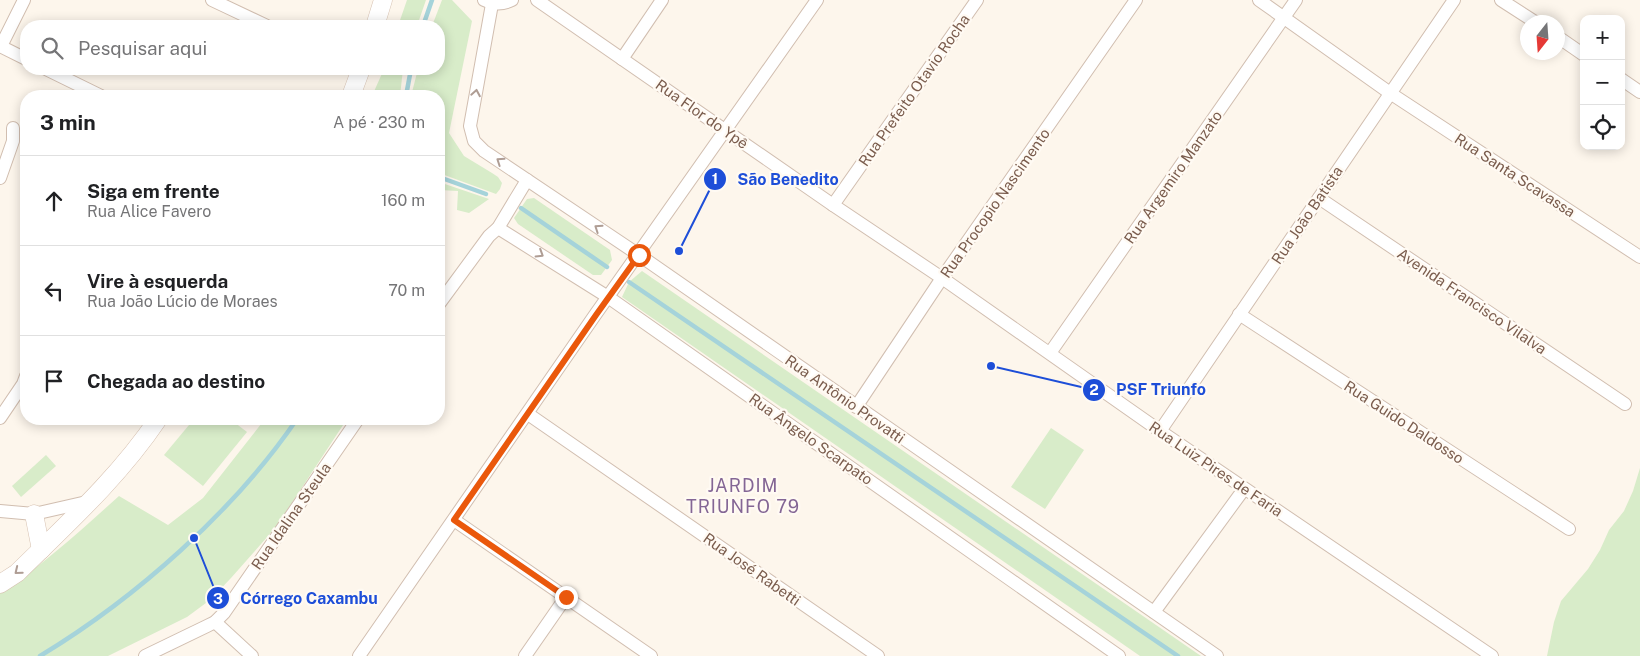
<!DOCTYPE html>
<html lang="pt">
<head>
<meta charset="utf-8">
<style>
  body { margin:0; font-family:"Public Sans",sans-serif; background:#f6f6f6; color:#202124 }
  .controls { position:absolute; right:15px; top:15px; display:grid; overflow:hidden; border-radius:10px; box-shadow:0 2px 12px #0003 }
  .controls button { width:45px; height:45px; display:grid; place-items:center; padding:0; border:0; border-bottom:1px solid #e0e0e0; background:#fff; color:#202124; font:25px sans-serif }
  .compass { position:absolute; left:1520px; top:15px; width:45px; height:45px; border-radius:50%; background:#fff; box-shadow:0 2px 12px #0003; rotate:197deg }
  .stop { position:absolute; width:15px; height:15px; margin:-11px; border:4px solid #ea580c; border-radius:50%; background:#fff }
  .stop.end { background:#ea580c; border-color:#fff; box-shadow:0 1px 5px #0008 }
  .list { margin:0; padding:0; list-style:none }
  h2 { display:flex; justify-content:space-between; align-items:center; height:65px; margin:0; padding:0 20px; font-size:21px }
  h2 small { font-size:16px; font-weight:400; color:#757577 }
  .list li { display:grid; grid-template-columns:32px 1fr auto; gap:15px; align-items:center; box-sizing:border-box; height:90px; padding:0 20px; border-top:1px solid #e0e0e0 }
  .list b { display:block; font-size:19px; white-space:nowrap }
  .list p { margin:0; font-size:16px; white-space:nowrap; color:#757577 }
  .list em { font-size:16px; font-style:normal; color:#757577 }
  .icon { flex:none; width:28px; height:28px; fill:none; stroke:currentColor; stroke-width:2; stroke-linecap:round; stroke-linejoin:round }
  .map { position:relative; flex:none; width:1640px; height:656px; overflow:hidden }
  .search { position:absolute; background:#fff; box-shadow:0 2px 12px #0003; left:20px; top:20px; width:425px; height:55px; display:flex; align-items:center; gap:12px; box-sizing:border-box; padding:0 18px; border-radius:20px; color:#757577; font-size:19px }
  .panel { position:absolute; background:#fff; box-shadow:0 2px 12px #0003; left:20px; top:90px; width:425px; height:335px; border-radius:20px }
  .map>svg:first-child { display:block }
  .green { fill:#d8ecc9 }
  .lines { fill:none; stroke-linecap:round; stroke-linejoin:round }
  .stream { stroke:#a5d3da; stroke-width:4.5 }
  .street-casing { stroke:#d1beb0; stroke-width:14 }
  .secondary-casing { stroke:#d6c0b0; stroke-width:19 }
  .street { stroke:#fff; stroke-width:12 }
  .secondary { stroke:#fff; stroke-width:18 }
  .oneway { stroke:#af9d94 }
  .route { stroke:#ea580c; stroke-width:6 }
  .labels { text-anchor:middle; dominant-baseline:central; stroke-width:4.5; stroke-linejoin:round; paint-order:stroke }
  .street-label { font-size:15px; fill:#7a5c4d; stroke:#fffaf3 }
  .quarter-label { font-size:18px; letter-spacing:1px; fill:#846695; stroke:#fffaf3 }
  .leader { fill:none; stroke:#1d4ed8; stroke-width:2 }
  .callout-dot { fill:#1d4ed8; stroke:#fffaf3; stroke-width:2 }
  .mark-label { font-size:15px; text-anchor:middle; font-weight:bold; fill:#fff }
  .callout-label { font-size:16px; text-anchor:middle; font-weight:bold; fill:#1d4ed8; stroke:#fffaf3; stroke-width:4.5; stroke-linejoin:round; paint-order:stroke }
</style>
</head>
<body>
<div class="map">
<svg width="1640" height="656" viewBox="0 0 1640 656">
  <rect width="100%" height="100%" fill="#fdf6ec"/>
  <g class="green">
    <path d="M407,0H426L417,26H398Z"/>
    <path d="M442,0H452L472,21L449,133L464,156L492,173L498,177L502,183L500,189L496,194L439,173V96H411L418,69H439V26H432Z"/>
    <path d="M384,69H403L400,96H372Z"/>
    <path d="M439,182L489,199L469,213L457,210L458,191L439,190Z"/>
    <path d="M534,198L610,250L612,260L601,275H593L518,224L514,218L527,199Z"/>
    <path d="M642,271L1201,656H1140L622,297L629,282Z"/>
    <path d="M194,419H230L247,432L203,486L164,455Z"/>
    <path d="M265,419H347L276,527L231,578L210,600L187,617L108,656H0V592C44,565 81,530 119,496L168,525L203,498Z"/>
    <path d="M1051,428L1084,450L1045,509L1011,487Z"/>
    <path d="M46,455L56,466L21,497L12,486Z"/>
    <path d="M1640,468V656H1547L1554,622L1561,601L1588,569L1600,550L1609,530L1624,511L1633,491Z"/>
  </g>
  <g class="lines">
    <g class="stream">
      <path d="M423,26L432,0"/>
      <path d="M406,96L411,69"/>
      <path d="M439,177L486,194"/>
      <path d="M521,208L607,267"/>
      <path d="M629,282L1178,656"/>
      <path d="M40,656C136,598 234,511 297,419"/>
    </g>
    <g class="street-casing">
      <g id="street">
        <path d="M212,0L267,26"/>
        <path d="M484,0C494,5 502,5 512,0"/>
        <path d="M537,0L833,205L942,278L1160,431L1492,656"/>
        <path d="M1259,0L1390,93L1640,257"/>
        <path d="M1501,0L1535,22"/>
        <path d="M492,4L470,126L474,141L484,151L639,255L1217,656"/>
        <path d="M1558,37L1584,55"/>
        <path d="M0,46L26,59"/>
        <path d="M1,46L24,0"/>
        <path d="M622,59L662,0"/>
        <path d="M46,69L101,96"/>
        <path d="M1621,79L1640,92"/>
        <path d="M0,178L13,141V128"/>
        <path d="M1319,198L1625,404"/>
        <path d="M833,205L977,0"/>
        <path d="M498,228L608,297L1119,656"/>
        <path d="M439,304L489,236L498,228L527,180"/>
        <path d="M1239,314L1569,529"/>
        <path d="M1050,353L1296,0"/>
        <path d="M856,407L942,278L1136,0"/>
        <path d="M528,414L878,656"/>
        <path d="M0,418L23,384L26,376"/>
        <path d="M1160,431L1454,0"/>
        <path d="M0,511L34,514L91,501"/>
        <path d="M454,520L651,656"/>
        <path d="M1154,612L1244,489"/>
        <path d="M215,622L252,656"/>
        <path d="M145,656L207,626L215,622L224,613L358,419"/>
        <path d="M359,656L595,315L817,0"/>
        <path d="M525,656L566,597"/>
      </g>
    </g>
    <g class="secondary-casing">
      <g id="secondary">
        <path d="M375,26L383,0"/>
        <path d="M351,96L361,69"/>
        <path d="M34,514L41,550"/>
        <path d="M0,584L17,573C67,524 119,477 158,419"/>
      </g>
    </g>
    <use href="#street" class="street"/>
    <use href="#secondary" class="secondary"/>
  </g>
  <defs><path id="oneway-chevron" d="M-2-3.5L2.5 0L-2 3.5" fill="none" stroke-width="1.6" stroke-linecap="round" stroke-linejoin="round" transform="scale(1.25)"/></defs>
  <g class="oneway">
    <use href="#oneway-chevron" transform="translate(476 93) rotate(-80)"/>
    <use href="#oneway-chevron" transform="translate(500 161) rotate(-146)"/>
    <use href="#oneway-chevron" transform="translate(598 228) rotate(-146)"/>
    <use href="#oneway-chevron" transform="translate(540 254) rotate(32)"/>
    <use href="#oneway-chevron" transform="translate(18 571) rotate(141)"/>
  </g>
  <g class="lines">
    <path class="route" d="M566,597L454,520L596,315L639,255"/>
  </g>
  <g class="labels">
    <g class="street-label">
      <text transform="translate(914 90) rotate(-55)">Rua Prefeito Otavio Rocha</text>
      <text transform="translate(702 114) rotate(35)">Rua Flor do Ypê</text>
      <text transform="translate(1515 175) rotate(33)">Rua Santa Scavassa</text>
      <text transform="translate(1173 177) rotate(-55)">Rua Argemiro Manzato</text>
      <text transform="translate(995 203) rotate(-55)">Rua Procopio Nascimento</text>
      <text transform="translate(1307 215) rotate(-56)">Rua João Batista</text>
      <text transform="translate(1472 301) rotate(34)">Avenida Francisco Vilalva</text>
      <text transform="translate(845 399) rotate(35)">Rua Antônio Provatti</text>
      <text transform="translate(1404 422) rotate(33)">Rua Guido Daldosso</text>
      <text transform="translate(811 439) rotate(35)">Rua Ângelo Scarpato</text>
      <text transform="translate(1216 469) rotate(34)">Rua Luiz Pires de Faria</text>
      <text transform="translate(291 516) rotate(-55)">Rua Idalina Steula</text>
      <text transform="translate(752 569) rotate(35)">Rua José Rabetti</text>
    </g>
    <g class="quarter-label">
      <text x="743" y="485">JARDIM<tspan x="743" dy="21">TRIUNFO 79</tspan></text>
    </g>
  </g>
  <path class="leader" d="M679 251L715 179M991 366L1094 390M194 538L218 598"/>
  <g class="callout-dot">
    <circle cx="679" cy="251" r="5"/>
    <circle cx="991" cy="366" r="5"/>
    <circle cx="194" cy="538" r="5"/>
    <circle cx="715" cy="179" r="12"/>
    <circle cx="1094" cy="390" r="12"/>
    <circle cx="218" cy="598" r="12"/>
  </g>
  <g class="mark-label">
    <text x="715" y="184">1</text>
    <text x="1094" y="395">2</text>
    <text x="218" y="604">3</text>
  </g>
  <g class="callout-label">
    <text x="788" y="185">São Benedito</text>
    <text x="1161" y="395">PSF Triunfo</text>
    <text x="309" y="604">Córrego Caxambu</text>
  </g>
</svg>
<div class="controls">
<button>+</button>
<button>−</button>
<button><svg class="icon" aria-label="locate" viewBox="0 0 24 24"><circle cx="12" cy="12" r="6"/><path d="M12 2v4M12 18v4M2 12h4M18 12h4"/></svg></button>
</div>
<svg class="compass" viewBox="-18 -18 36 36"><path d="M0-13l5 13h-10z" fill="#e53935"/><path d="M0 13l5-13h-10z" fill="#757577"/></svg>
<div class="stop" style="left:639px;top:255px"></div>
<div class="stop end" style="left:566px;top:597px"></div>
<div class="search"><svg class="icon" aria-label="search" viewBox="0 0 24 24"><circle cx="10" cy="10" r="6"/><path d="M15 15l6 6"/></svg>Pesquisar aqui</div>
<section class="panel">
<h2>3 min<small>A pé · 230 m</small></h2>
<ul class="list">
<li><svg class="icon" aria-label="ahead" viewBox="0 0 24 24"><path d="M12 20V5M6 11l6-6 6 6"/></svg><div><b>Siga em frente</b><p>Rua Alice Favero</p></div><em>160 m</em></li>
<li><svg class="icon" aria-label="left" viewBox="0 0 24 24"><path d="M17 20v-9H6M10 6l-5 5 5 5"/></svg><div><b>Vire à esquerda</b><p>Rua João Lúcio de Moraes</p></div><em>70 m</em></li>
<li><svg class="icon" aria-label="arrive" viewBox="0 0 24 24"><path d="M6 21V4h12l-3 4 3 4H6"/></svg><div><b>Chegada ao destino</b></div></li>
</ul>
</section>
</div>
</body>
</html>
